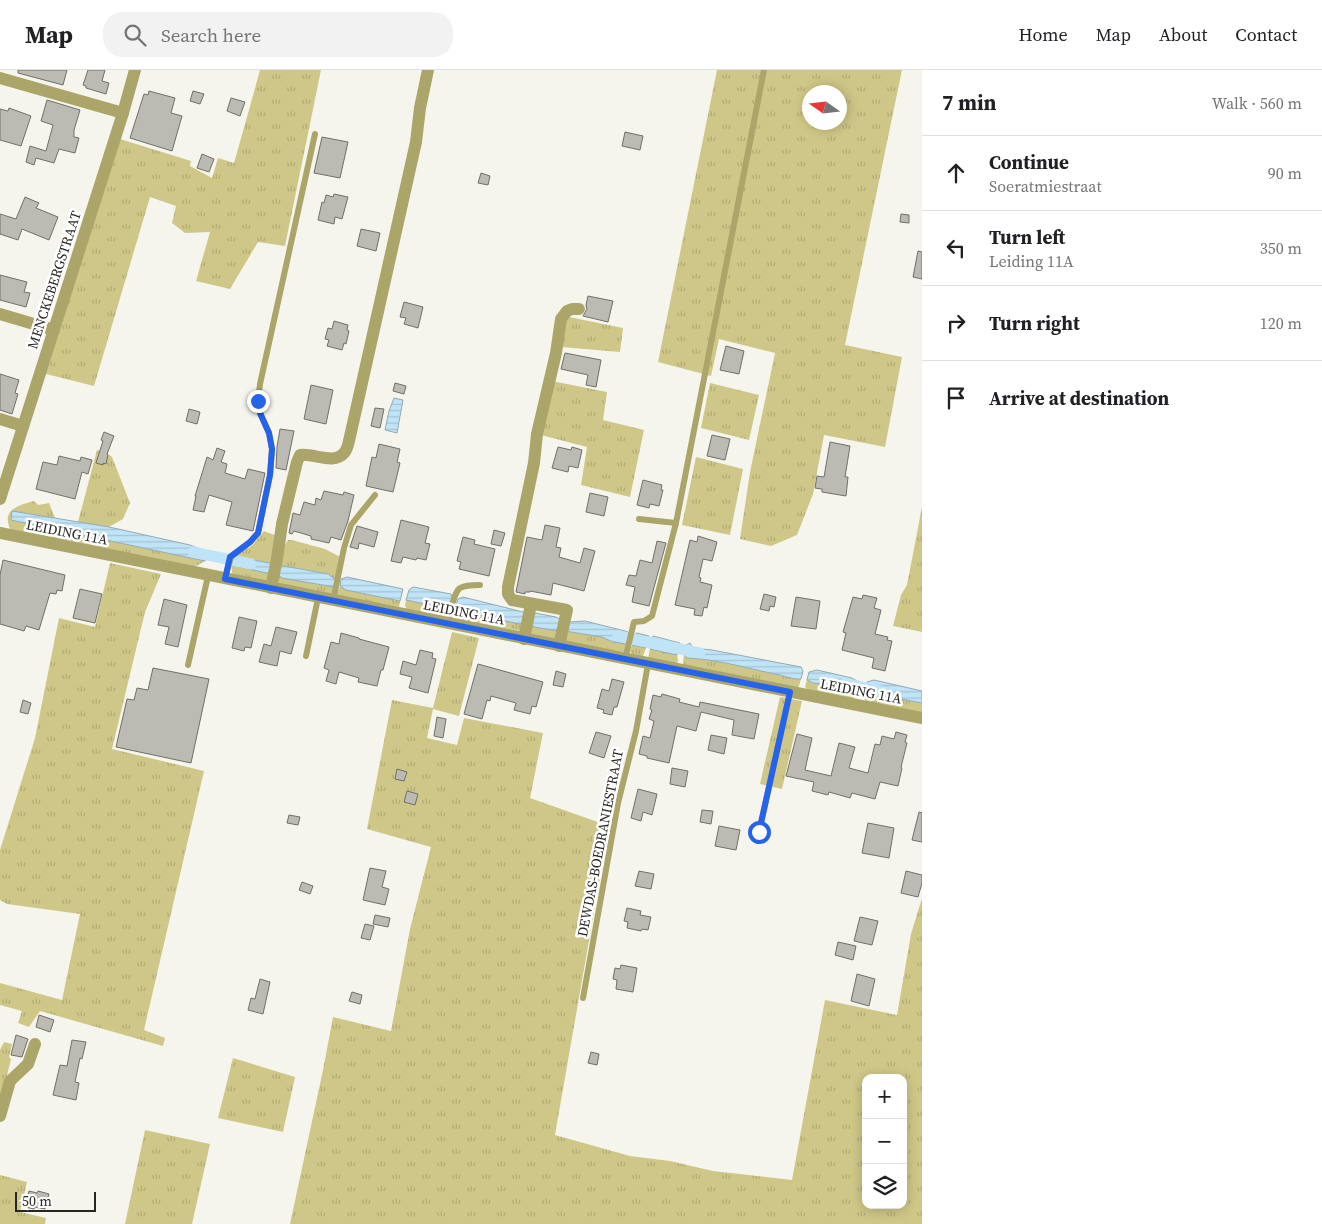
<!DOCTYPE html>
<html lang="en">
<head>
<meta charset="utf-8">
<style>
  body { margin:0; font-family:"Source Serif 4",serif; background:#f2f2f2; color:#202124 }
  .controls { position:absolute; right:15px; bottom:15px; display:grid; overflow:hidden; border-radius:10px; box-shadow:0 2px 12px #0003 }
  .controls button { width:45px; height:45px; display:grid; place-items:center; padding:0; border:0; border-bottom:1px solid #e0e0e0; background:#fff; color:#202124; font:25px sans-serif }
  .compass { position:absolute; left:802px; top:15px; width:45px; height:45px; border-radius:50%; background:#fff; box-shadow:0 2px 12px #0003; rotate:284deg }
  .scale { position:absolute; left:15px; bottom:12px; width:81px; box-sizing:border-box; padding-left:5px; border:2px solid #272623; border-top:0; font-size:14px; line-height:18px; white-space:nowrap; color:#272623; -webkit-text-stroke:4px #fff; paint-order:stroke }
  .stop { position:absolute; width:15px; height:15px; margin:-11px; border:4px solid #2563eb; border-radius:50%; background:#fff }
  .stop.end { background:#2563eb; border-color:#fff; box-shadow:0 1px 5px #0008 }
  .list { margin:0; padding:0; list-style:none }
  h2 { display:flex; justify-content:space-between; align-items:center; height:65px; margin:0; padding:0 20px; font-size:21px }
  h2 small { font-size:16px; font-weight:400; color:#757577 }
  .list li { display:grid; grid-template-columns:32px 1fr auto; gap:15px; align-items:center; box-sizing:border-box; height:75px; padding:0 20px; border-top:1px solid #e0e0e0 }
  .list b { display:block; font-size:19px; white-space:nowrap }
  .list p { margin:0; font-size:16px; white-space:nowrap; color:#757577 }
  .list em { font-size:16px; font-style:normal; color:#757577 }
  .icon { flex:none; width:28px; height:28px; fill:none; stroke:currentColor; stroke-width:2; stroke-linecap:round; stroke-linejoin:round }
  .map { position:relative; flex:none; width:922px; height:1154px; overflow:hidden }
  header { display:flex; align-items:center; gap:30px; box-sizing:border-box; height:70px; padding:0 25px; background:#fff; border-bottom:1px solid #e0e0e0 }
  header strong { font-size:24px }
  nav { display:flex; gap:28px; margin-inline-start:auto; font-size:18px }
  .search { width:350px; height:45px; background:#f2f2f2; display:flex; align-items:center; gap:12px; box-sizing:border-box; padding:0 18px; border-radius:20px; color:#757577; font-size:19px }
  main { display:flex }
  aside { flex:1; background:#fff }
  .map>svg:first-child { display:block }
  .grass { fill:url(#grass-tufts); fill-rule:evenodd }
  .water { fill:url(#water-rules); stroke:#92abb7 }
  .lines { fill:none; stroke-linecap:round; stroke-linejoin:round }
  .canal { stroke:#c0e4f7; stroke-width:11 }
  .building { fill:#bcbbb3; stroke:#717068 }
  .service { stroke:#aca56a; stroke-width:6 }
  .minor { stroke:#aca56a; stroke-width:12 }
  .route { stroke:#2563eb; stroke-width:6 }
  .labels { text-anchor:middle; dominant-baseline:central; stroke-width:5; stroke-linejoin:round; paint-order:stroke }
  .street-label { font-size:14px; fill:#272623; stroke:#fff }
</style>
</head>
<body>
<header>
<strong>Map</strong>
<div class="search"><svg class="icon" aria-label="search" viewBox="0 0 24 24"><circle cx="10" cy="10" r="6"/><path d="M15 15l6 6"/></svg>Search here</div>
<nav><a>Home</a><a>Map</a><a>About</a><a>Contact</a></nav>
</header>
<main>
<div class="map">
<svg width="922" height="1154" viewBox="0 0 922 1154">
  <defs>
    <pattern id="grass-tufts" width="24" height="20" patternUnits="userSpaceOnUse" patternTransform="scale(1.25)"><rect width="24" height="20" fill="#cfc787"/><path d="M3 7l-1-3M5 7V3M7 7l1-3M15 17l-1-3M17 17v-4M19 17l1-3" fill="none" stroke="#b2ab74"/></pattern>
    <pattern id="water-rules" width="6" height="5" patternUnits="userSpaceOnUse" patternTransform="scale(1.25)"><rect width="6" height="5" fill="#c0e4f7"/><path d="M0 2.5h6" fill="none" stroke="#a5c3d3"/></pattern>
  </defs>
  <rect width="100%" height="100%" fill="#f6f5ed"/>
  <g class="grass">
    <path d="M260,0H321L285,176L258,172L230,219L196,211L210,162L185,163L172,153L176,136L150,127L94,316L46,304L120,69L191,91L190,96L212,108L218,88L234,93L249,40Z"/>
    <path d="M717,0H902L845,275L902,287L885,377L824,365L813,424L797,465L771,476L740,469L750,402L775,283L719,269L711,306L658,292ZM809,22H839V52H809Z"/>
    <path d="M569,247L623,258L620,282L561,277L564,251Z"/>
    <path d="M552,311L607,322L603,350L644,360L630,427L581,415L587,377L541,365Z"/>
    <path d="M710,313L759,325L749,370L701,358Z"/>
    <path d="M97,380L105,382L112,387L130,433L123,449L109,457L78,452Z"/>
    <path d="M696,387L743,399L730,465L682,455Z"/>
    <path d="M34,431L38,435L49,433L55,448L13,442L11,450L205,491L193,498L11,460C0,440 19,435 34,431Z"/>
    <path d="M922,437V562L893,556L901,525L907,515Z"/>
    <path d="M264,461L277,466L274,494L236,496L271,504L269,512L233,505C230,497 232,488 239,483C242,480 247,479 250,477C256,472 259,466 264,461Z"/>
    <path d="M288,470H292L325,479L340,487L335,509L328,504L284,496H280L284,476Z"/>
    <path d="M110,493L161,504L145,542L112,679L204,701L144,960L165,968L163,976L40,941L29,957L18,953L22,941L0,935V913L62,930L80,844L7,834L0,830V780L35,668L59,548L95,557Z"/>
    <path d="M277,504L282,508L334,517L333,524L280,514L276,509Z"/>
    <path d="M340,516L346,520L400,531L399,537L339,526L337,523Z"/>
    <path d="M406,530L449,539L447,545L443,547L407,539L405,536Z"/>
    <path d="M455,537L460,541L519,554L524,553L521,561L456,549L454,545Z"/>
    <path d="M530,552L534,557L559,561L556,569L530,563Z"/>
    <path d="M565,561L602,567L613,572L626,574L624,582L567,572L564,569Z"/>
    <path d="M452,562L479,568L459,646L433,639L427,668L457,675L464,648L543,663L530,728L609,756L555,1065L630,1086L670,1091L713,1101L792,1110L825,930L897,945L911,864L922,828V1154H290L323,1000L333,947L391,961L410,859L431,777L367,759L392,630L433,638ZM866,1008H903V1135H866Z"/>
    <path d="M632,575L646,578L643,586L640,587L632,585L630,581Z"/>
    <path d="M650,579L677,585L678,591L676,594L648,589Z"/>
    <path d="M684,584L687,588C716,589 746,598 775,604C783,605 793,610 801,609L799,616L797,618L685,596L683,593Z"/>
    <path d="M807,610L813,613L832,615L857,620V626L853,629L808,620L805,617Z"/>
    <path d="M865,620L871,623L922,633V643L866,632L863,627Z"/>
    <path d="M780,627L802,631L782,719L760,714Z"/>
    <path d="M4,972L12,974L9,987L11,989L0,1035V980Z"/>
    <path d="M233,988L295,1007L283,1062L218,1048Z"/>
    <path d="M145,1060L210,1074L192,1154H125Z"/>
    <path d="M0,1105L27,1112L20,1142L46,1148L45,1154H0Z"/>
  </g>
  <g class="water">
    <path d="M394,328L403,330L397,363L385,360L389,341Z"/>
    <path d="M12,441L109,457L190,475L208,482L205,491L11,450Z"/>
    <path d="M238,487L274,494L271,504L236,496Z"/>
    <path d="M280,496H284L328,504L335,509L334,517L282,508L277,504Z"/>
    <path d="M347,507L403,519L400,531L346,520L340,516L341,509Z"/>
    <path d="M413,517L451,524L452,527L449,539L406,530L409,520Z"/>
    <path d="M463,527L523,542L526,545L524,553L519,554L460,541L455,537L458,529Z"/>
    <path d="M535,543L556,547L562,550L559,561L534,557L530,552Z"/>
    <path d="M585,551L625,561L630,563L626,574L613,572L602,567L565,561L568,552Z"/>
    <path d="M637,563L649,566L646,578L632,575L635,564Z"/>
    <path d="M653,566L680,573L677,585L650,579Z"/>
    <path d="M690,573L693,578L712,580L801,597L803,601L801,609C793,610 783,605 775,604C746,598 716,589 687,588L684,584L686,575Z"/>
    <path d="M817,600L852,608L859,612L857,620L832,615L813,613L807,610L809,602Z"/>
    <path d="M874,610L922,621V633L871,623L865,620L867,612Z"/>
  </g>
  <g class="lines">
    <g class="canal">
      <path d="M193,482L251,494"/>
      <path d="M618,566L700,583"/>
      <path d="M845,613L881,621"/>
    </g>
  </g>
  <g class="building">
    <path d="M18,0H67L63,15L18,3Z"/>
    <path d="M88,0H105L102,11L109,13L106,24L86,18V16L83,15Z"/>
    <path d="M149,21L175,28L171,43L182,46L172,81L130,68L144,24L148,25Z"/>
    <path d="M193,21L204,24L200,34L190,31Z"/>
    <path d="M231,28L245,32L240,46L227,41Z"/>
    <path d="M47,30L80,40L74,60V67L79,68L75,83L59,79L54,93L36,88L34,95L26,92L30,76L46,81L53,55L41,51Z"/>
    <path d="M9,38L31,46L21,76L0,70V39L8,41Z"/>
    <path d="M625,62L643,66L640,80L622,76Z"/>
    <path d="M322,67L348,72L340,108L314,103Z"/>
    <path d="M202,84L214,89L209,102L197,98Z"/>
    <path d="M481,103L490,106L488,115L478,113Z"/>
    <path d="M334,124L348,127L342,149L335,147L334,154L318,150L322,132L324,133L326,125L333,127Z"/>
    <path d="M25,127L39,133L36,138L58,147L49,170L22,159L18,170L0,164V144L16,149Z"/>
    <path d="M901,144L909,145V153L900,152Z"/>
    <path d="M361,159L380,163L376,181L357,176Z"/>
    <path d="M918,181L922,182V209L913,207Z"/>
    <path d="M0,205L27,212L24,222L30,223L26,237L0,230Z"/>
    <path d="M588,226L613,231L608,252L583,246L587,239L586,235Z"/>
    <path d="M404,232L423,237L418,258L404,254L406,248L400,247Z"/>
    <path d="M334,251L348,255L347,260L349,261L346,274L344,273L342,280L327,276L329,270L325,269L328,258L332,259Z"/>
    <path d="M726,276L744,281L739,304L720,300Z"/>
    <path d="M565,283L601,290L596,317L586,315L588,305L561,299Z"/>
    <path d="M0,304L19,310L15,323L18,324L12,344L0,340Z"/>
    <path d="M395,313L406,316L404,324L393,321Z"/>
    <path d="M311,315L333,320L326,354L304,349Z"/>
    <path d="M375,338L384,339L380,358L371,356Z"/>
    <path d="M189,339L200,342L197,354L186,351Z"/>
    <path d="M280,359L294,361L286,400L276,398L277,377Z"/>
    <path d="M104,362L114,366L107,384L108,385L106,394L103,393V395L96,393L103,371L101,370Z"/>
    <path d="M712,365L730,369L725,390L707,386Z"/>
    <path d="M830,372L850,376L845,407H848L846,426L822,422V419L815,418L817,406L824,407Z"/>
    <path d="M379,374L400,379L397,392L400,393L393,422L366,416L372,387L376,388Z"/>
    <path d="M558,377L571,380L572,377L582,380L578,398L569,396L568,402L552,398Z"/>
    <path d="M217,378L225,381L221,392L227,394L225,403L245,409L248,399L265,403L253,461L226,455L232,432L209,425L204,442L193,440L196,426H195L207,387L213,390Z"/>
    <path d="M59,386L80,391L81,387L92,390L88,404L82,402L75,429L36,419L43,392L57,395Z"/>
    <path d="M643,410L662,415L661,420H663L659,436L650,434L649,438L637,435Z"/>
    <path d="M324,421L343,425L344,422L354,425L348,451L341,470L331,467L329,473L311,469V466L294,461L292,464L289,463L293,443L300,445L304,432L315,435L316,428L321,430Z"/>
    <path d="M590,423L608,427L604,446L586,442Z"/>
    <path d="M401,450L429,457L425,473L430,474L426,490L417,488L416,490L403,487L401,493L391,491Z"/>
    <path d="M545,455L560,458L556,477L561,478L559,487L580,493L584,478L595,481L584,521L553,513L551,525L530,521V522H525V524L516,522L527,467L542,470Z"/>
    <path d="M357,456L378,462L374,477L359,473L358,479L350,477Z"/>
    <path d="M494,460L505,463L501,476L491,474Z"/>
    <path d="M698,466L717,472L712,491L703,489L699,507L701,508L700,512L712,515L707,538L704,537L702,546L694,545L695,539L675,535L690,470L697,472Z"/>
    <path d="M463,467L475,470L474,474L495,479L489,506L459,499L461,492L457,491Z"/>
    <path d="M657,471L666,473L649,536L632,532L635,517L626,515L629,505L636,506L640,490L652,493Z"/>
    <path d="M3,490L65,505L62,521L57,520L56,524L50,523L39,560L26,556L24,561L0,554V505Z"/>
    <path d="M80,519L102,524L95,553L73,548Z"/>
    <path d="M764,524L776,527L774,537L770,536L769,541L760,539Z"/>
    <path d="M863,525L877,528L874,538L881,540L875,564L888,567L887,570L892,571L885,601L872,598L874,588L842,580L846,563L843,562L853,527L862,529Z"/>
    <path d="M796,527L820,531L816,559L791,556Z"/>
    <path d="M164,529L187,535L178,577L165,574L169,557L158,555Z"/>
    <path d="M239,547L257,551L251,578L245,577L244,581L232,578Z"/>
    <path d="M276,557L297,562L291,584L280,581L277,596L259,592L264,574L271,576Z"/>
    <path d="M341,563L359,568V569L389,577L383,600H381L377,616L358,612L359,608L339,602L336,614L326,611L329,600L324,598L331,572L339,574Z"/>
    <path d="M420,580L433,583L432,588L436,589L428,623L409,618L412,607L400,604L403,591L416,595Z"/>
    <path d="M478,594L543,612L536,637L532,636L530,644L514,640L516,633L491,626L490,631L487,630L482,649L464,644Z"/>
    <path d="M153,598L209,609L191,693L116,677L127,629L134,630L137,618L148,620Z"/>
    <path d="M556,601L566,604L563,617L553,615Z"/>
    <path d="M612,609L624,612L617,637H614L612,645L603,643L604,640L597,638L602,619L609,621Z"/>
    <path d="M662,624L680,629L679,632L699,637L700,632L759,644L754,669L732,665L734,650L701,642L696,661L677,656L669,693L647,688V686L639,684L643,666L650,668L654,651L649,649L652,640L650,639L653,625L661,627Z"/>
    <path d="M23,630L31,633L28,644L20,642Z"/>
    <path d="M437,647L446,649L443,668L434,666Z"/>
    <path d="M596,662L611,666L604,688L589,683Z"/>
    <path d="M896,662L907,665L905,672L907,673L901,697L902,698L898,716L880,712L875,729L852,723L850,728L829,722L828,725L812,721L814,712L786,706L797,664L812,668L805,700L831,706L839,673L855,677L849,698L868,703L875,674L880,675L882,666L894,669Z"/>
    <path d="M711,665L727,668L724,684L708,680Z"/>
    <path d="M672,698L688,701L685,717L670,714Z"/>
    <path d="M397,699L407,702L404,711L395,709Z"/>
    <path d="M638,719L657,724L652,745L643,742L641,751L631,748Z"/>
    <path d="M407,721L418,724L415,735L404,732Z"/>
    <path d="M702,740L713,741L711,754L700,752Z"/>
    <path d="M919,742L922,743V772L912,770Z"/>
    <path d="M289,745L300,747L298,755L287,753Z"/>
    <path d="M868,753L894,758L889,788L862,783Z"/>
    <path d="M719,756L740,760L736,780L715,776Z"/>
    <path d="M370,798L386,801L382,817L389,819L385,835L363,830Z"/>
    <path d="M639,801L654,804L651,819L635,816Z"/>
    <path d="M906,801L922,805V813L918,827L901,823Z"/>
    <path d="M302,812L313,816L310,824L299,820Z"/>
    <path d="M627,838L641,841L640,845L651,847L648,860L642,859L641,861L627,858L628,852L624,851Z"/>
    <path d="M375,845L390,848L388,857L373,854Z"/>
    <path d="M860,847L878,851L872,875L854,871Z"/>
    <path d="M365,854L374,856L370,870L361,868Z"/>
    <path d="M838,872L856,876L853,890L835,885Z"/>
    <path d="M621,895L637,898L633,922L616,919L617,910L613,909L615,898L620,899Z"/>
    <path d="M857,904L875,909L869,936L851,931Z"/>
    <path d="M260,909L270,912L263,944L248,940L251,928L255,929Z"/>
    <path d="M352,922L362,925L360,934L349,931Z"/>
    <path d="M39,945L54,950L50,962L36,957Z"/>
    <path d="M16,965L28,969L22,987L11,985Z"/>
    <path d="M72,970L86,972L82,989L80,988L75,1012L79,1013L76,1030L53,1025L60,995L67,996Z"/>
    <path d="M591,982L599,984L597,995L588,993Z"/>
    <path d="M29,1121L37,1123L38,1121L49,1124L45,1139L35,1137L34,1139L25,1137Z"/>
  </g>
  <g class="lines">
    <g class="service">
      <path d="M639,449L676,453"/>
      <path d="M225,509L231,487L250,472L258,463L270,405L272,379L269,363L260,343L258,331L260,314L315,64"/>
      <path d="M333,531L344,478L351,455L375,425"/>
      <path d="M448,554C450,546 453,523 460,518C465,515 474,515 480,515"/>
      <path d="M306,586L318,528"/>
      <path d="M625,589L634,552L644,551L652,546L676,453L764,0"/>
      <path d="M188,595L208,506"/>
      <path d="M759,762L790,622"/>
      <path d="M583,928L618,733L636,661L648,594"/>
    </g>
    <g class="minor">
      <path d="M0,8L123,43"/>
      <path d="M0,244L54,260"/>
      <path d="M0,349L23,356"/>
      <path d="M0,429L123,43L135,0"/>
      <path d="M0,463L922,648"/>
      <path d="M271,518L277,489L282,454L297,392L300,385C314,383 334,395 344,383C347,380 348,375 349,371L416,72L420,38L428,0"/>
      <path d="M524,569L531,534"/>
      <path d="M559,576L567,540L512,530L508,524V517L534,393L537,364L556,283L561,249L567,241L572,239H579"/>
      <path d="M0,1046L10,1011L28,994L35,974"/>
    </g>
  </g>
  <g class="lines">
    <path class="route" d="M258,331L260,343L269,363L272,379L270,405L258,463L250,472L230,487L225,509L790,622L759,762"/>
  </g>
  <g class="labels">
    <g class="street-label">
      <text transform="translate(54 210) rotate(-72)">MENCKEBERGSTRAAT</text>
      <text transform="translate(67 462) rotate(11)">LEIDING 11A</text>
      <text transform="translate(464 542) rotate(11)">LEIDING 11A</text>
      <text transform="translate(861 621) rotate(11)">LEIDING 11A</text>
      <text transform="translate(600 773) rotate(-79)">DEWDAS-BOEDRANIESTRAAT</text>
    </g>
  </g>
</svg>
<div class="controls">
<button>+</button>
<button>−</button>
<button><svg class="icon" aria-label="layers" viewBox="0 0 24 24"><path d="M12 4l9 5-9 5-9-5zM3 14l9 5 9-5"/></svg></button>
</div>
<svg class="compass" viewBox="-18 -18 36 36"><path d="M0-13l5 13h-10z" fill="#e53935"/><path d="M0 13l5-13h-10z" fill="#757577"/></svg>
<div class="scale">50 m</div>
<div class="stop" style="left:759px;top:762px"></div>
<div class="stop end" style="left:258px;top:331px"></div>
</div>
<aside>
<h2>7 min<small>Walk · 560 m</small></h2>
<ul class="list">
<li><svg class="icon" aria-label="ahead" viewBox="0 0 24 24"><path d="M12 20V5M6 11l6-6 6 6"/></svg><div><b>Continue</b><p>Soeratmiestraat</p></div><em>90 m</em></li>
<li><svg class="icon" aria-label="left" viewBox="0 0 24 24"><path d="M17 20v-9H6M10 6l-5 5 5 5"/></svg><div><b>Turn left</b><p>Leiding 11A</p></div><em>350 m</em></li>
<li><svg class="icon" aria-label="right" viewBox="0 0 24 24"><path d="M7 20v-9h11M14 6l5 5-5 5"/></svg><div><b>Turn right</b></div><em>120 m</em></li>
<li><svg class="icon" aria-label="arrive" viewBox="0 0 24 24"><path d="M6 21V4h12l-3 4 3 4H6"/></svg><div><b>Arrive at destination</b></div></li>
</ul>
</aside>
</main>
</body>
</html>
